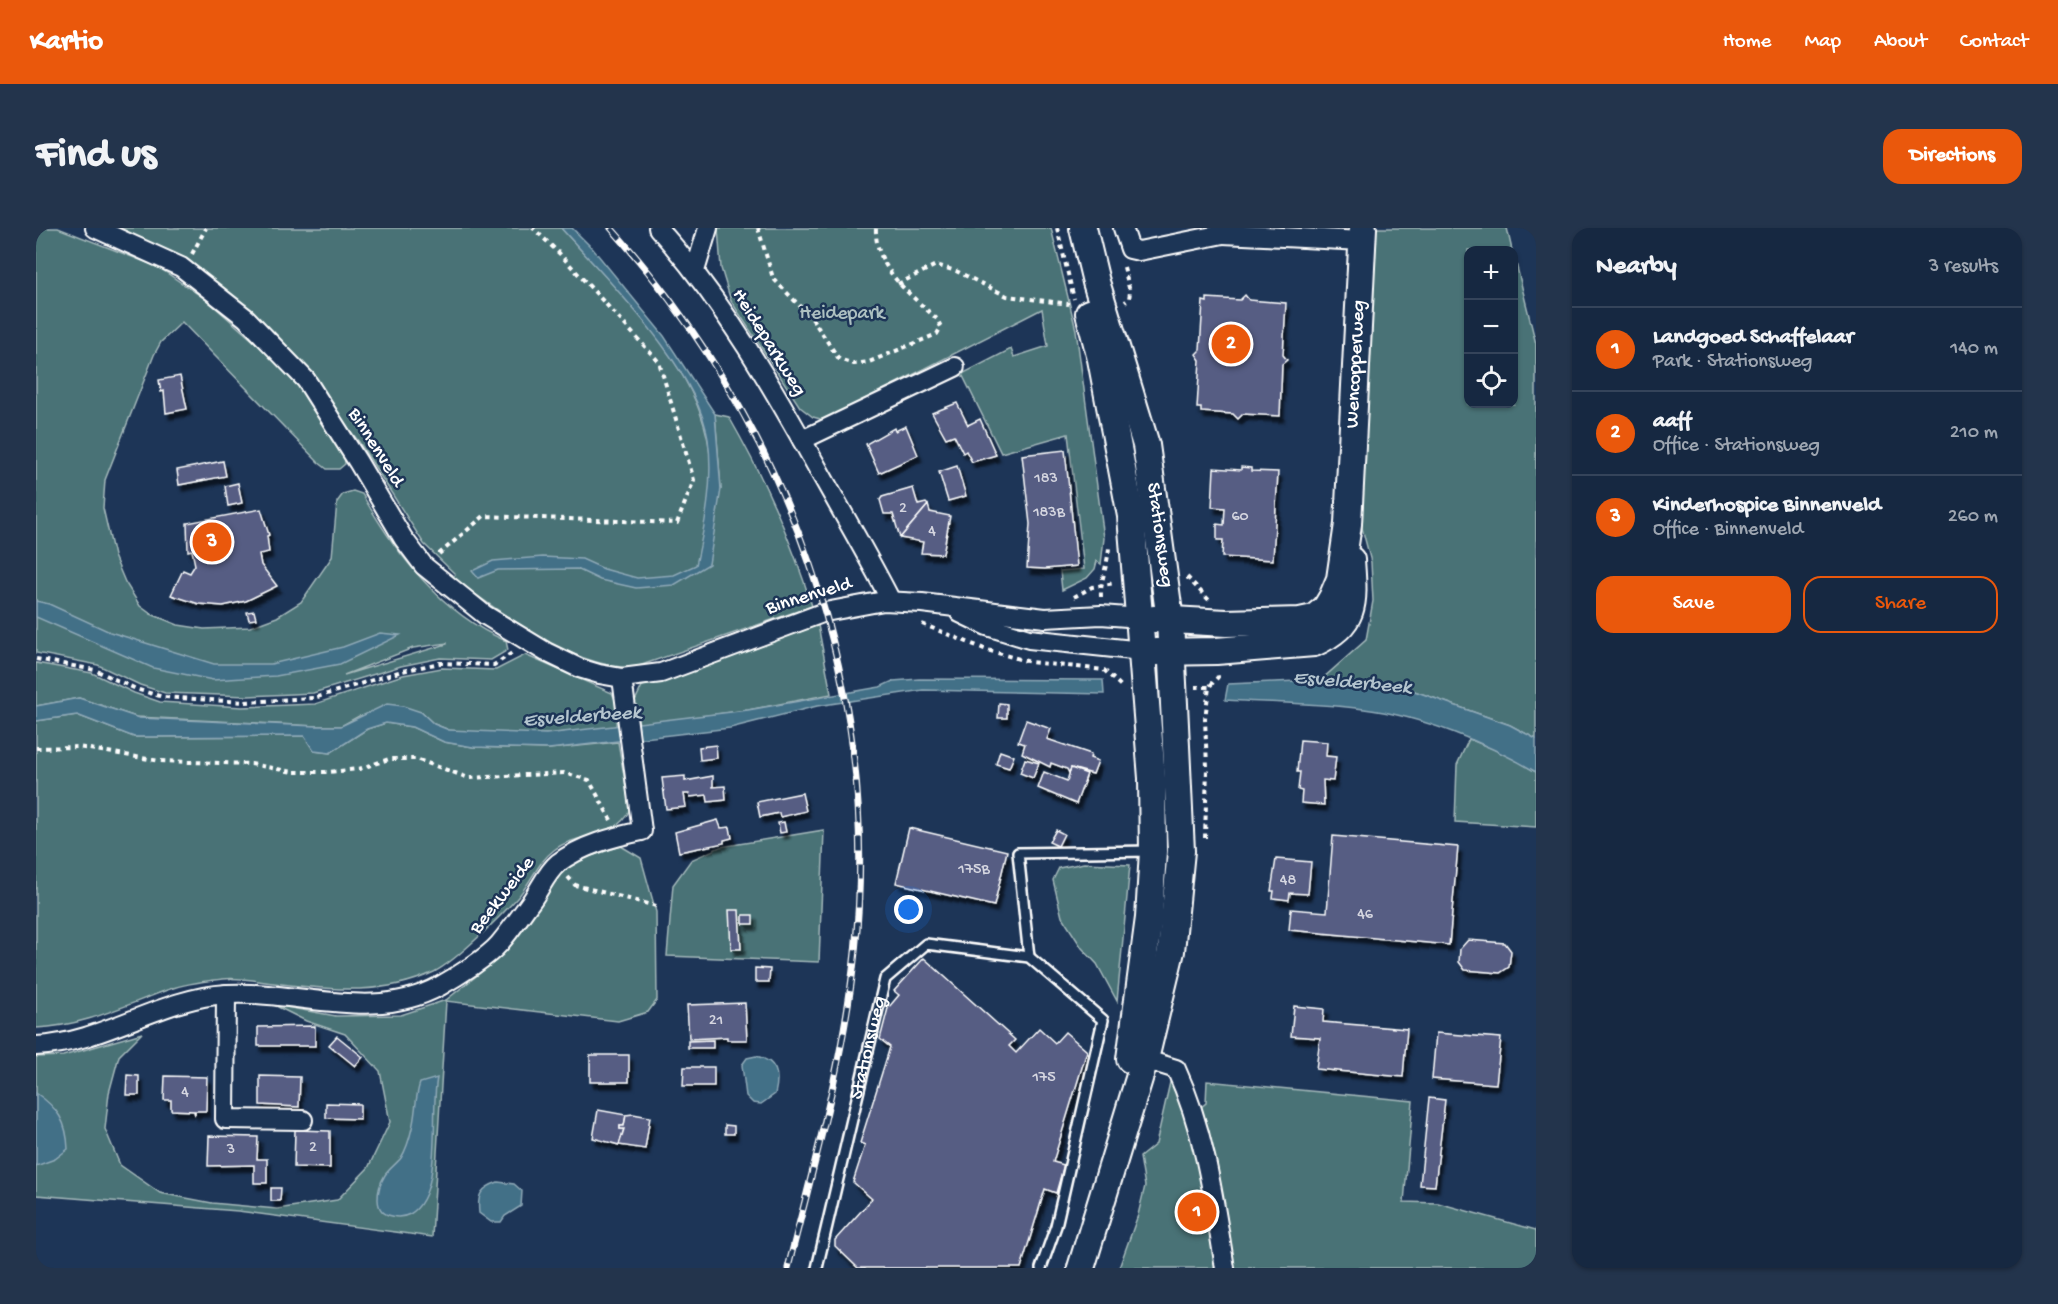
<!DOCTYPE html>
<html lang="en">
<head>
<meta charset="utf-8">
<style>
  body { margin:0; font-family:"Gochi Hand",sans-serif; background:#23344c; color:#f1f3f6 }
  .controls { position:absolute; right:18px; top:18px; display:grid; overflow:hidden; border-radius:12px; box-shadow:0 2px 4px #0004 }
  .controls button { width:54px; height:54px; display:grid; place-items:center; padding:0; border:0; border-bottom:2px solid #35445a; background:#162841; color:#f1f3f6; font:30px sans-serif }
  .you { position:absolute; left:873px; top:682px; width:21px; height:21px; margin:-15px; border:4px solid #fff; border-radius:50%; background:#1a73e8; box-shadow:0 0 0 9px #1a73e833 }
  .badge { display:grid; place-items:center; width:39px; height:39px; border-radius:50%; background:#ea580c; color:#fff; font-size:20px; font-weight:700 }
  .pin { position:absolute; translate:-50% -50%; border:3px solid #fff; box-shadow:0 2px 6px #0006 }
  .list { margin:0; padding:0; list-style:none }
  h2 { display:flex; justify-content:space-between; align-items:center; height:78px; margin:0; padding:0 24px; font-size:26px }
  h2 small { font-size:20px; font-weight:400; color:#9ea6b1 }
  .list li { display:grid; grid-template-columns:39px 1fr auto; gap:18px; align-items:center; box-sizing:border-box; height:84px; padding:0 24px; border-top:2px solid #35445a }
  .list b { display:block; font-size:22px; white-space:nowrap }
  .list p { margin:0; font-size:20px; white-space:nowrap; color:#9ea6b1 }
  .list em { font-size:20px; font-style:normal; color:#9ea6b1 }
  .actions { display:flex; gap:12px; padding:18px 24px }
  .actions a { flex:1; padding:14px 0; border:2px solid #ea580c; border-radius:18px; text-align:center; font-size:21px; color:#ea580c }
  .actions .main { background:#ea580c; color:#fff }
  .icon { flex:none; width:33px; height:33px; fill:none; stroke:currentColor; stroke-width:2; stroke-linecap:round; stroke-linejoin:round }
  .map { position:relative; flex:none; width:1500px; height:1040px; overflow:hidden; border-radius:18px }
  header { display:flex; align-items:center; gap:36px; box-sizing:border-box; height:84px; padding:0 30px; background:#ea580c; color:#fff }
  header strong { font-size:28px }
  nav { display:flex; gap:33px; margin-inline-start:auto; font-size:21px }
  .intro { display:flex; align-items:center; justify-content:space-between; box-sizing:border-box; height:144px; padding:0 36px }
  h1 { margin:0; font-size:42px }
  .button { padding:15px 27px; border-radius:18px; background:#ea580c; color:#fff; font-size:21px; font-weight:700 }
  main { display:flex; gap:36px; padding:0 36px }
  aside { flex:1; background:#162841; border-radius:18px; box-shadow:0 2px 4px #0004 }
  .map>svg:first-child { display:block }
  .green { fill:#487276; stroke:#a4b8ba; stroke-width:1.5; fill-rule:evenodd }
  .water { fill:#436f87; stroke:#8ea9b7; stroke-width:1.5 }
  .building { fill:#575d83; stroke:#fff; stroke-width:1.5; filter:url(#shadow) }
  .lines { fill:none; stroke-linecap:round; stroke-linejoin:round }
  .lane-casing { stroke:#fff; stroke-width:14 }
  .street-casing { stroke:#fff; stroke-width:22 }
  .secondary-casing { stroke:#fff; stroke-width:30 }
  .path { stroke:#fff; stroke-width:4; stroke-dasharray:4.5 4.5; stroke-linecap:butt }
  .lane { stroke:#1d3557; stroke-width:9 }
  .street { stroke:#1d3557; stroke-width:18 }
  .secondary { stroke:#1d3557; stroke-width:26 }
  .rail-casing { stroke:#fff; stroke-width:7 }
  .rail { stroke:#1d3557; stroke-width:4.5; stroke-dasharray:14; stroke-linecap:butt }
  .labels { text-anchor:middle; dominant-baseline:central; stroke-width:5; stroke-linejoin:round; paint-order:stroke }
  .number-label { font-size:16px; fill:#d5d6e0 }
  .park-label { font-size:20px; fill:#adc0c1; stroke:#1d3557 }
  .street-label { font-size:20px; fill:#fff; stroke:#1d3557 }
  .water-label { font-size:21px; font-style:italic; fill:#b4c5cf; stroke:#1d3557 }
</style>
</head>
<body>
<header>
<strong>Kartio</strong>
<nav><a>Home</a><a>Map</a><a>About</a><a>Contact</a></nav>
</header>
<div class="intro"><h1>Find us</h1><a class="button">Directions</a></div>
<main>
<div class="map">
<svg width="1500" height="1040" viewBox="0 0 1500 1040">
  <defs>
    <filter id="shadow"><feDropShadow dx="3.5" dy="6" stdDeviation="1.5" flood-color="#0009"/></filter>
  </defs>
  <rect width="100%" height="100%" fill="#1d3557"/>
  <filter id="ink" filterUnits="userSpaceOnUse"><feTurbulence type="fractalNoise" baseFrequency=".0167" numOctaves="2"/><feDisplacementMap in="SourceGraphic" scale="12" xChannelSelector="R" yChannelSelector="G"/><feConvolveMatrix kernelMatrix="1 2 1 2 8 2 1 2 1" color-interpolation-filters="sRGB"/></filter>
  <g filter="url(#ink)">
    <g class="green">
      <path d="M0,0H22L122,39L172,73L237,130L266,162L308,225L309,236L303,241H291L282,234L146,94L125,114L118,127L69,252L67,280L78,328L89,354L104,378L115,386L142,397L168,401L214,399L241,389L265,374L296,329L301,274L307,266L317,263L326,266C360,326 405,385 470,413L472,422L455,432L404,430L365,438L277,465L212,468L129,465L104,457L62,437L0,425ZM411,415V416L308,447L377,420Z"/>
      <path d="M77,0H525C578,60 653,127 671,208C677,232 674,265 670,290L685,261L679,186L693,189C729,252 754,309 776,378L597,440C528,437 471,387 416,350L419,346L388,316L323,214L251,120Z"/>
      <path d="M682,0H1015L1040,102L1068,310L1065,336L1061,333L1059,341L1051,350L1026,362L1024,343L1048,341L1032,206L965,225L926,146L975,121L978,129L1012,118L1006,81L788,192L777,189L764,179L695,73L685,40Z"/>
      <path d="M1336,0H1471L1476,22H1432V176H1478V27L1500,116V511L1474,497L1367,459L1285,452L1330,412L1337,373L1335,334L1325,296Z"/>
      <path d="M782,397L795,466L712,482L603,496L598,475L606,458L650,445Z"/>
      <path d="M489,427L576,465L581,476L580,499L510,506L437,505L413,502L398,496L385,484L323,488L305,498H280L100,489L43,470L0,478V435L56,445L98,465L124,474L206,479L279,476L367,447L406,440L460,442Z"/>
      <path d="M41,487L98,509L269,508L278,523L294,525L331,501L350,495L376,499L408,514L437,519L513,521L582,514L594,581C580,613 542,603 518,622C502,634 495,654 482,669C465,688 420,733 398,744C345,769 292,761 237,755C221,753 203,749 187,751C170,753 150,755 134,761C89,777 49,798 0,800V493Z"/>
      <path d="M1433,511L1472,527L1500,544V599L1419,594L1421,537Z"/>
      <path d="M788,602L783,734L631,728L637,657L655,632L684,619Z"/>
      <path d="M585,618L605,630L620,684L621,772L612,784L582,793L410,773L396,1009L202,983L0,967V829L27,828L106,805L83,828L73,865L69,901L84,937L124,965L176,975L241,981L301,972L332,940L354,894L344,843L309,806L270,793L238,777L300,788L365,787L410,772L463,730L516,655L534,635Z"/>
      <path d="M1048,635L1094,637L1081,773L1061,736L1046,720L1026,689L1017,652L1023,640Z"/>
      <path d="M1135,850L1152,889L1170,875L1171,853L1377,873L1368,974L1402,975L1500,1002V1040H1083L1102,987L1109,958L1104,929L1120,916Z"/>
    </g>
    <g class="water">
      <path d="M525,0H536L557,21L628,108L679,186L685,261L673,336L638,357L600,360L564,352L541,341L462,342L442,350L436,343L457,333L507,329L546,331L568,341L601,350L638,347L660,337C669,296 678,254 672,211C661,139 573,54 525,0Z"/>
      <path d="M0,373L13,376L74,404L178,436H235L307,419L344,405L364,407L304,436L240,448L177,452L117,440L0,389Z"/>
      <path d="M883,451L1067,452L1068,466L887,462L781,478L694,500L513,521L437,519L408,514L376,499L350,495L331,501L294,525L278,523L268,508L98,509L41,487L0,493V478L43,470L103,490L280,498H305L351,476L367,478L385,484L398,496L413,502L510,506L712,482L844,459L857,453Z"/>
      <path d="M1285,452L1367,459L1474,497L1500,511V544C1451,515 1385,488 1328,481C1282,475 1235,475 1189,472L1192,456Z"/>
      <path d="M720,828C741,833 744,846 739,866L725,876L717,875L710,868L706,837L711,830Z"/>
      <path d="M401,850C394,885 408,966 374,986C368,989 362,990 356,988C336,985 341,960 349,947C353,941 360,936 365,930C370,922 374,909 376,900C380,885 379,869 384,855Z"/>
      <path d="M0,865C22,880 31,894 32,921L19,931L0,938Z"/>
      <path d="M462,954L478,956L486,963L485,978L469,988L465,994H455L443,985C441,966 445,960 462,954Z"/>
    </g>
    <g class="building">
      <path d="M1209,67L1213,72L1250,75L1247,127L1251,132L1246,136L1244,188L1207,186L1202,191L1197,186L1165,184V180H1161L1164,132L1160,126L1164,122L1167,73L1171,74V70L1204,72Z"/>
      <path d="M144,148L151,181L130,185L128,163L125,164L123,152Z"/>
      <path d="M921,175L932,197L944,191L960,227L936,234L930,223L927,225L918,207L910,210L896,185Z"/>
      <path d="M870,198L882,227L843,245L830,216L858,200L859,203Z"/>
      <path d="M1029,222L1041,338L1009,341L991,340L994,296L986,227Z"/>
      <path d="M187,233L190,248L143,257L141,242Z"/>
      <path d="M921,238L930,268L912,273L903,244Z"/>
      <path d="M1205,239L1215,240V243L1242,244L1237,332L1186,329L1187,312H1181V296L1188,297L1189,280L1176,279L1178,240L1205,242Z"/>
      <path d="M202,255L206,275L192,278L189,258Z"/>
      <path d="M877,260L882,277L890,275L892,277L864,310L857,286H848L844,272L846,269Z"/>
      <path d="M892,277L894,284L914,288L907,326L885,325L887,314L864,310Z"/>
      <path d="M225,281L233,307L231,308L233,324L223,326L225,337L241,358L210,373L187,378L163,376L135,367L147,342L154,345L159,337L156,322L152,323L151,295Z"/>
      <path d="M218,383L220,391L213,392L211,384Z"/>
      <path d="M963,475L971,476V490H962Z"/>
      <path d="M990,492L1015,501L1011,511L1055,526L1054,530L1062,533L1057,546L1035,540L1033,545L1031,541L1015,535L1014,539L986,525L989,516L982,514Z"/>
      <path d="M1264,512L1291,514L1290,528L1300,529L1297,553L1287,552L1288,577L1265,575L1266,563L1262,562L1264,544H1261Z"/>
      <path d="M680,517L681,530L664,532L663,519Z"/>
      <path d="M964,523L978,528L973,540L960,536Z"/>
      <path d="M989,531L1003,535L997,550L984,545Z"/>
      <path d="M1035,540L1051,546L1040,576L1002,560L1008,544L1031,553Z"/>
      <path d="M649,548V553L677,548V559L689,558L690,572L672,574L671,567L654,569L653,566H648L650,579L630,581L626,550Z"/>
      <path d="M766,565L770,583L744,589L743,585L724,589L721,574Z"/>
      <path d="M682,592L685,600L694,599L696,610L688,612V615L643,624L639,604Z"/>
      <path d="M748,594L750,604L744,605L742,595Z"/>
      <path d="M873,600L971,623L958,678L860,655Z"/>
      <path d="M1020,602L1028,606L1022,618L1013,614Z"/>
      <path d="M1297,608L1422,619L1413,717L1253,702L1255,681L1291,684Z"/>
      <path d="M1240,631L1275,634L1272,666L1254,665L1253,672L1237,670L1238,663H1235Z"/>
      <path d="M693,682H703L705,721H695Z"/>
      <rect x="707" y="687" width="10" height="9"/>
      <path d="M1432,712L1469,715L1475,723L1473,739L1464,745L1429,742L1423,734L1424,721Z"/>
      <path d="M888,730L979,812L973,818L980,825L1003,800L1019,815L1029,804L1051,823L1017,934L1028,937L1020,965L1009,961L985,1040H822L799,1018V1012L836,971L817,954L829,917L824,915L854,819L844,811L852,780L863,767L858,763Z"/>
      <path d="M719,740L734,741L733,754H719Z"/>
      <path d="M709,775L711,812H691V809L653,811L651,777Z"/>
      <path d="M1258,778L1288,781L1287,794L1371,801L1367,849L1280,841L1284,810L1255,808Z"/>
      <path d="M279,798V818H222V799Z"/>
      <path d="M1400,805L1465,810L1460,856L1396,851Z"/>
      <path d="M301,808L327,829L319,838L293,817Z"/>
      <path d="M677,812V820H652V813Z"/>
      <rect x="554" y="827" width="39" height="27"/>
      <path d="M648,839H678V858H647Z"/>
      <path d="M91,847L103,848V867H90Z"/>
      <path d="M129,848L171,849L170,883H159V887L158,883L135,882V872H128Z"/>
      <path d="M224,848L264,849L263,879L224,877Z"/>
      <path d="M1393,870L1409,872L1399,958L1384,957Z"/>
      <path d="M290,875L324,876V891L290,890Z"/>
      <path d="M562,882L590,887L588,898H584V901H588L583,917L557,910Z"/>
      <path d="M597,886L614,889L609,921L583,917L588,901H584V898H588L590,887Z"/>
      <path d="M689,897L698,898V906H689Z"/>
      <path d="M259,902L294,903V940L258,939Z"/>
      <path d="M173,908L222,909L221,931H231V955H218V937L172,938Z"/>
      <path d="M235,960H245L244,973H235Z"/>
    </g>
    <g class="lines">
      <g class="lane-casing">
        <g id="lane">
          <path d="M993,729L982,625L1115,623"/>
          <path id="s1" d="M781,1040L849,751L890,716L993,729L1067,792L1020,998L1005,1040"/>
        </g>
      </g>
      <g class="street-casing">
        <g id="street">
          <path d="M59,0L145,39L210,90L270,152L322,234L367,310L388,338L449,387L510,424L543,440L563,446L586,450L625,445L789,384L848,373L886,375L1009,390L1065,387L1104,390"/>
          <path d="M622,0C688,74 738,161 786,248C809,289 833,330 855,373"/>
          <path d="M1087,0L1094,21L1103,23L1187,6V0"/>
          <path d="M1187,6L1327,13"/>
          <path d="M659,43L672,0"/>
          <path d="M766,212L919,139"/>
          <path d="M924,385L951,398L993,411L1106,423"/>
          <path d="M190,766L189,891L267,892"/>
          <path d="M0,818C67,815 124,770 191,766C264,762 336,795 404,758C420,749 452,729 463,716C475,702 485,687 496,672C504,661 511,644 522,635C546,617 577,609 606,603L586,450"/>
          <path d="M1098,828L1140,841C1169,904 1178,972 1189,1040"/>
        </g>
      </g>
      <g class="secondary-casing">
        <g id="secondary">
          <path d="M1053,85L1065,131L1095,288L1116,550L1117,623L1113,690L1094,831"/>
          <path id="s2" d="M1118,391L1190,395L1264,393L1278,390L1290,380L1296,370L1304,351L1312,296L1327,0"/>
          <path d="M1120,424L1180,423L1278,415C1321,396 1318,374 1315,332"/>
          <path d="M1045,1040L1109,831L1135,723L1145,623L1134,392L1110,217L1060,54L1047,0"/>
        </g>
      </g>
      <g class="path">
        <path d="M722,0L737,50L777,92L803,131L818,136L833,134L901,106L905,99L901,91C875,67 838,40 840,0"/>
        <path d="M1021,0L1038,71"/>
        <path d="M156,26L170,0"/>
        <path d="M1088,39L1094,64L1093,71L1089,74"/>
        <path d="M862,56L900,37L920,43L971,68L1033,76"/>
        <path d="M403,326L448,288L641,295L658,252L623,134L523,25L497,0"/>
        <path d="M1151,349L1173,372"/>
        <path d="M1038,369L1056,359L1079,355"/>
        <path d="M1065,369C1064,352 1072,337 1073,319"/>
        <path d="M886,396L951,422L994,434L1068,442L1086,459"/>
        <path d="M0,431L59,442L100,461L127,469L208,474L278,470L366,443L404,435L458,437L476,425"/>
        <path d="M1159,459H1173"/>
        <path d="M0,520L42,519L124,533L215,536L257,544H293L323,541L353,531H380L433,550L528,545L553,552L575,592"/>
        <path d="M1169,610L1171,539L1169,491L1173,459L1182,449L1181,444"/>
        <path d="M532,649L539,657L624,679"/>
      </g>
      <use href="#lane" class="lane"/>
      <use href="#street" class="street"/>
      <use href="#secondary" class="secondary"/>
      <g class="rail-casing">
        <path id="rail" d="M575,0C753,199 846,456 819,724C808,831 778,936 752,1040"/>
      </g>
      <use href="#rail" class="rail"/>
    </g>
  </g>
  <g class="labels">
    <g class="number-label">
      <text x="1010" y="251">183</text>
      <text x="867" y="281">2</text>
      <text x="1013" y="285">183B</text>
      <text x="1204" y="289">60</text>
      <text x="896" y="304">4</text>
      <text x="938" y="642">175B</text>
      <text x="1252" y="653">48</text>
      <text x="1329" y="687">46</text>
      <text x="680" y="793">21</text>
      <text x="1008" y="850">175</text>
      <text x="149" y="865">4</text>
      <text x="277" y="920">2</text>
      <text x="195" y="922">3</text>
    </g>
    <g class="park-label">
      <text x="806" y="86">Heidepark</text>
    </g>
    <g class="street-label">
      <text transform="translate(732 115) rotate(58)">Heideparkweg</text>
      <text stroke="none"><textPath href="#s2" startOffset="424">Wencopperweg</textPath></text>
      <text transform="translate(339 220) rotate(58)">Binnenveld</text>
      <text transform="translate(1123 307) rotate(82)">Stationsweg</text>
      <text transform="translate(773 369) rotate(-17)">Binnenveld</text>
      <text transform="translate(467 668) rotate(-52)">Beekweide</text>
      <text stroke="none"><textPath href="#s1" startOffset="226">Stationsweg</textPath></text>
    </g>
    <g class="water-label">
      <text transform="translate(1316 456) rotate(5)">Esvelderbeek</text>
      <text transform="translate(546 490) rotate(-4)">Esvelderbeek</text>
    </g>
  </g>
</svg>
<div class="controls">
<button>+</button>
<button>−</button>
<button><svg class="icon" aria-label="locate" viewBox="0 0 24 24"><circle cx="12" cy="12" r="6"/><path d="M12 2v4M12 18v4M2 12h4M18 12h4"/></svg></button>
</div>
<div class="you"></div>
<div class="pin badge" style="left:1161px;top:984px">1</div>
<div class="pin badge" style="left:1195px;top:116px">2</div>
<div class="pin badge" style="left:176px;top:314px">3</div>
</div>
<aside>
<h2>Nearby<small>3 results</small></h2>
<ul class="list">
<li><span class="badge">1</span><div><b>Landgoed Schaffelaar</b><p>Park · Stationsweg</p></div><em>140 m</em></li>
<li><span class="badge">2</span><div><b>aaff</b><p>Office · Stationsweg</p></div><em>210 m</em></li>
<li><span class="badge">3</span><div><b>Kinderhospice Binnenveld</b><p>Office · Binnenveld</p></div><em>260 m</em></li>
</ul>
<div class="actions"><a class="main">Save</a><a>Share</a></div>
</aside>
</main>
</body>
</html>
